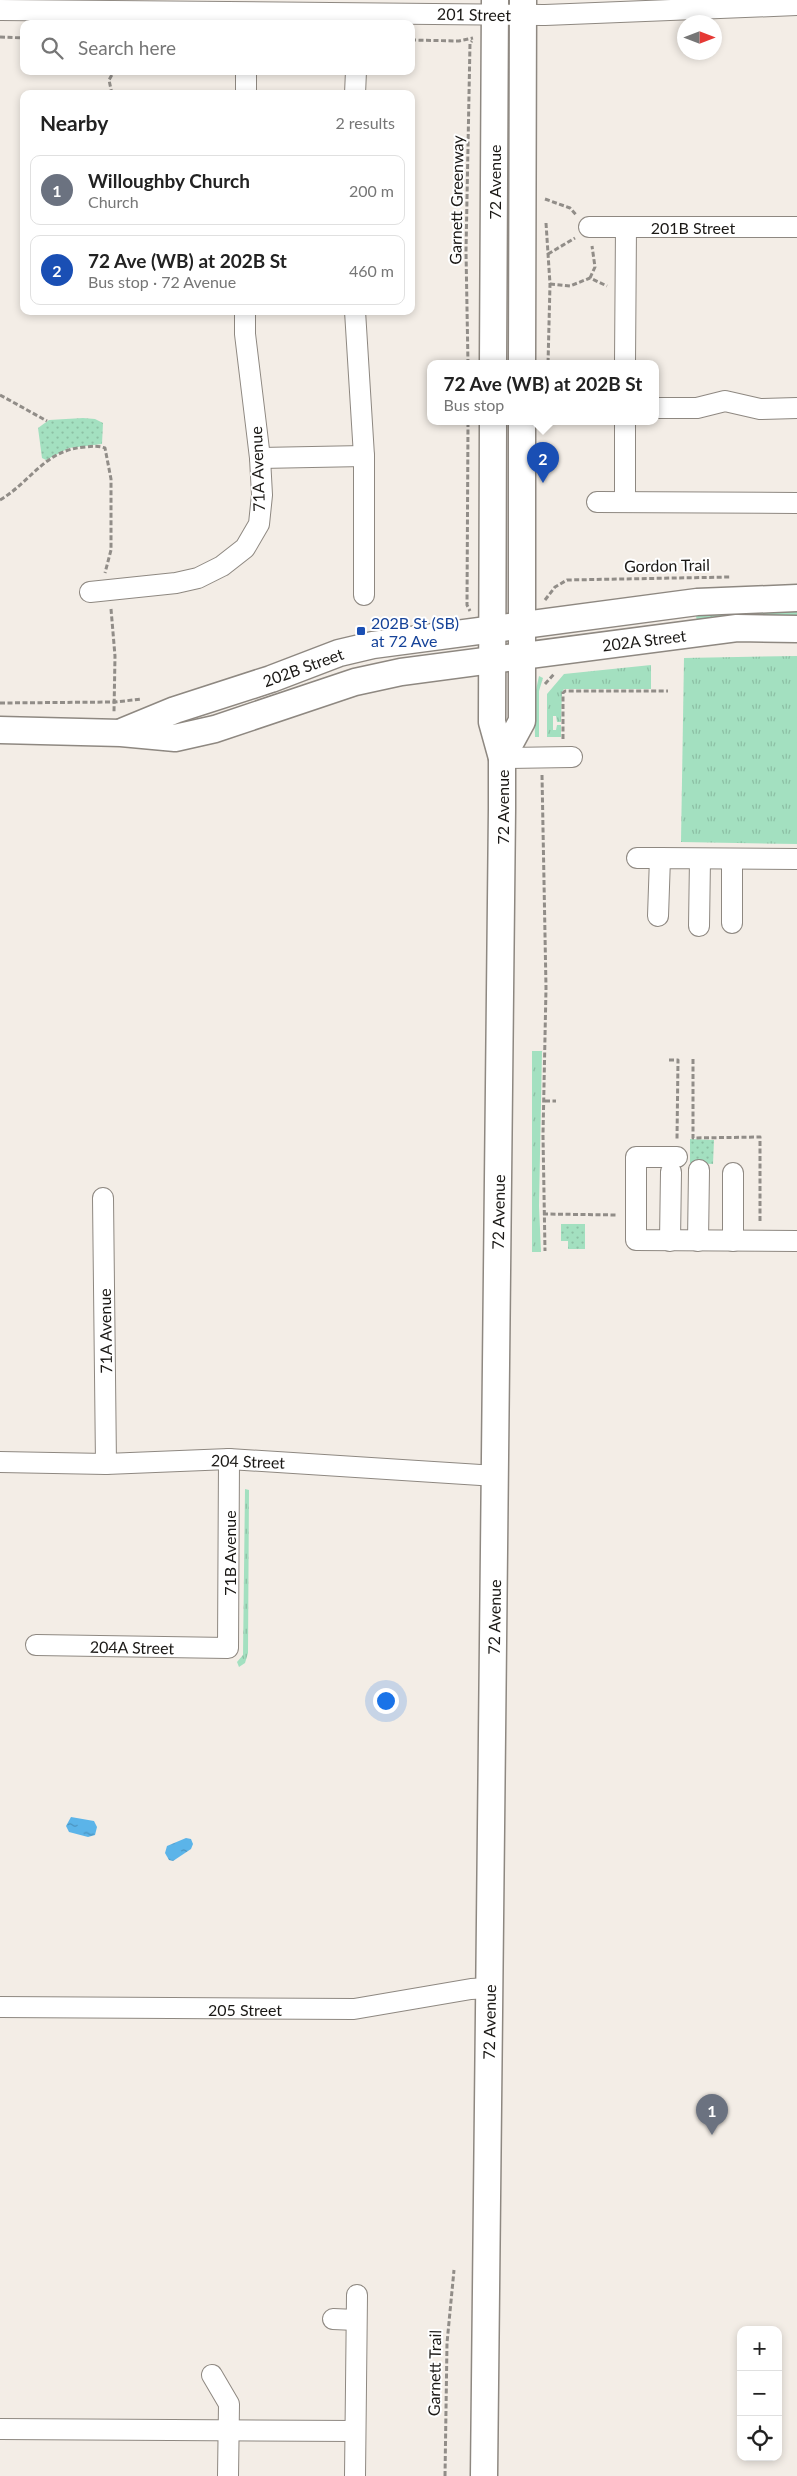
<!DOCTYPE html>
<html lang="en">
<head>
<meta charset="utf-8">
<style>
  body { margin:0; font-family:Lato,sans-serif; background:#f6f6f6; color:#222 }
  .controls { position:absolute; right:15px; bottom:15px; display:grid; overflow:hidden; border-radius:10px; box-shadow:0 2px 8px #0003 }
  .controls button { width:45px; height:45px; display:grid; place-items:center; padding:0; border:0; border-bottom:1px solid #e0e0e0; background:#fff; color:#222; font:25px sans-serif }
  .compass { position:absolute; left:677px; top:15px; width:45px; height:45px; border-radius:50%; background:#fff; box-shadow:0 2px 8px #0003; rotate:90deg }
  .you { position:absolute; left:385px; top:1700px; width:18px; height:18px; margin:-12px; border:4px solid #fff; border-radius:50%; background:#1a73e8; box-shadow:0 0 0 8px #1a73e833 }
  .badge { display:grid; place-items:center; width:32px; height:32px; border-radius:50%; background:#2563eb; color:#fff; font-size:16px; font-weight:700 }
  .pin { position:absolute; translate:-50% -41px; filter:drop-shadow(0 1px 2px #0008) }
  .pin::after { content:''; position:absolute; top:26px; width:18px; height:15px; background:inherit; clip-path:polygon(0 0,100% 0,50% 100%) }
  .popup { position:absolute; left:427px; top:360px; width:232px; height:65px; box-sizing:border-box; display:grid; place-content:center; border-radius:10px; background:#fff; filter:drop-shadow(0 1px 4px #0005); font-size:16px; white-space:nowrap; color:#767676 }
  .popup b { font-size:19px; color:#222 }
  .popup::after { content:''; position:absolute; left:50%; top:100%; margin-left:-10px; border:10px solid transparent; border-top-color:#fff }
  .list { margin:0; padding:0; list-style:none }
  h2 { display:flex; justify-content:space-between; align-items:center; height:65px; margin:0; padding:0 20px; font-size:21px }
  h2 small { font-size:16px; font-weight:400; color:#767676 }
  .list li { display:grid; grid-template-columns:32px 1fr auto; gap:15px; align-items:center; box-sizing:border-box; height:70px; margin:0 10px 10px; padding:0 10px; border:1px solid #e0e0e0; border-radius:10px }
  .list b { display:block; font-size:19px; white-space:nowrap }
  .list p { margin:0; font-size:16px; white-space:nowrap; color:#767676 }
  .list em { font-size:16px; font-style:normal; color:#767676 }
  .icon { flex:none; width:28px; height:28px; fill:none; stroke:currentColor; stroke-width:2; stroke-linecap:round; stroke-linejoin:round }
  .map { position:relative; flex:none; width:797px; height:2476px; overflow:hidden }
  .search { position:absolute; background:#fff; box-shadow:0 2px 8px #0003; left:20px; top:20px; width:395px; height:55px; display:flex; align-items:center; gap:12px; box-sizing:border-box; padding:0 18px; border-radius:10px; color:#767676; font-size:19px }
  .panel { position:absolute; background:#fff; box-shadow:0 2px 8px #0003; left:20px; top:90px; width:395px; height:225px; border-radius:10px }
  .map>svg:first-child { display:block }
  .grass { fill:url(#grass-tufts) }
  .park { fill:url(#park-dots) }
  .water { fill:url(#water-ripples) }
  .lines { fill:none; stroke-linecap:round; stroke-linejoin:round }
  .minor-casing { stroke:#8e8881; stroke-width:22 }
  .major-casing { stroke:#8e8881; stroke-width:29 }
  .path { stroke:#918d88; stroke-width:3; stroke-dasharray:5 2.5; stroke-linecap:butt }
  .minor { stroke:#fff; stroke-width:20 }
  .major { stroke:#fff; stroke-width:26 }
  .transit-dot { fill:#1a4fb4; stroke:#fff; stroke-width:2 }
  .labels { text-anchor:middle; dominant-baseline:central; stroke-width:4; stroke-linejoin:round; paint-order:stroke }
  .street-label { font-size:16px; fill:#1a1815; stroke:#fff }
  .transit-label { font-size:16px; fill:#164399; stroke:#fff; text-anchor:start }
</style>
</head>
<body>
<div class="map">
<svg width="797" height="2476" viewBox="0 0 797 2476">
  <defs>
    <pattern id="grass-tufts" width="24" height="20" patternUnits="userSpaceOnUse" patternTransform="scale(1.25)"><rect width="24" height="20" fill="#a3e0c0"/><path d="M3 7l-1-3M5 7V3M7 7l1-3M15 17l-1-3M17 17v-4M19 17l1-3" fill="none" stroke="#8cbfa4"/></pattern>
    <pattern id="park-dots" width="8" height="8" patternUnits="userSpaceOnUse" patternTransform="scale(1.25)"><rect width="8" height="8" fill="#a3e0c0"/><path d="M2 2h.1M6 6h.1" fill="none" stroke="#8cbfa4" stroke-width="1.8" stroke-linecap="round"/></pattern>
    <pattern id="water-ripples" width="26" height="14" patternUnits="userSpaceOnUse" patternTransform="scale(1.25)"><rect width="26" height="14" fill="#5bb4e9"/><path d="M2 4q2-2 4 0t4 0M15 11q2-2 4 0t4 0" fill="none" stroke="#4a91bc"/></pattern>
  </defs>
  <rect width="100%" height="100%" fill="#f3ede6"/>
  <g class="grass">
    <path d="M797,610V618L697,621L696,616L728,611Z"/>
    <path d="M797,656V844L681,842L684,658Z"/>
    <path d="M651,665V689H564L562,692L561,722H557L556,716H553V730H556L557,725H561V737H547V694L564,674Z"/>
    <path d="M539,676L543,678L539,691V737H535L534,699Z"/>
    <path d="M532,1051H542L539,1206L541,1252H532Z"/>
    <path d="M245,1489L249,1490L248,1653L245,1663L239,1667L237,1662L243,1655Z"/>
  </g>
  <g class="park">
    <path d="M83,418L95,419L103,423L102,444L69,448L46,460L42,458L38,428L49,420Z"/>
    <path d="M690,1139L714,1140L713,1164L690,1163Z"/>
    <path d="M561,1224H585V1249H568V1241H561Z"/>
  </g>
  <g class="water">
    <path d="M71,1817L94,1821L97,1827L95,1835L88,1837L69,1832L66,1826Z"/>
    <path d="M186,1838L191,1839L193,1844L191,1849L173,1861L169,1860L165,1853L167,1846Z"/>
  </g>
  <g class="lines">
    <g class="minor-casing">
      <g id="minor">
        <path d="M0,10L545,15L797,5"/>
        <path d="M246,94V71"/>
        <path d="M355,94L356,71"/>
        <path d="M589,227H797"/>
        <path d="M355,311L364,456V595"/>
        <path d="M625,364L626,227"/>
        <path d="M656,408H697L725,401L760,409L797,408"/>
        <path d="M625,422V501"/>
        <path d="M260,458L364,456"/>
        <path d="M597,502L797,503"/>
        <path d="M90,592L176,583L198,578L222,566L245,548L259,524L262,495L260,458L245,334V311"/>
        <path d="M502,758L572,757"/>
        <path d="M637,858H660"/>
        <path d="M732,859V923"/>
        <path d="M658,916L660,858L797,859"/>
        <path d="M699,926L700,859"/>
        <path d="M677,1157H636V1240L797,1241"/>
        <path d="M733,1173V1241"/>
        <path d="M103,1198L106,1464"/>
        <path d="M670,1241L671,1172"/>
        <path d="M698,1241L699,1170"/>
        <path d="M0,1462L106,1464L229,1459L496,1476"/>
        <path d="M36,1645L228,1648L229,1459"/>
        <path d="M0,2007L354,2009L471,1989L489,1988"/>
        <path d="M333,2319L356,2320"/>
        <path d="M212,2375L229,2404L228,2476"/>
        <path d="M0,2429L355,2431"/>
        <path d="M355,2476L357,2295"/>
      </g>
    </g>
    <g class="major-casing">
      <g id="major">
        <path d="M493,364L495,0"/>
        <path d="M522,364L523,0"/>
        <path d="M0,730L121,733L175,738L215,729L355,682L401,672L737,628L797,629"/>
        <path d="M124,731L175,710L271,679L339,653L373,645L697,602L797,598"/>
        <path d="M502,758L522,721V422"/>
        <path d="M484,2476L502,809V758L492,722L493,422"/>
      </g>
    </g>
    <g class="path">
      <path d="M0,37L24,38"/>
      <path d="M411,40L459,41L473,38"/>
      <path d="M112,94L109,80L114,71"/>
      <path d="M545,199L570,208L577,216"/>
      <path d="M546,223L550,284L548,364"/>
      <path d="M548,254L575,238"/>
      <path d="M590,278L595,267L592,246"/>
      <path d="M550,284L570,286L590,278L607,286"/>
      <path d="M105,314L106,311"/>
      <path d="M468,364L466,251L470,43L472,41"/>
      <path d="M0,395L47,421"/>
      <path d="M468,422L467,605L470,611"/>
      <path d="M0,500C32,481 45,449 86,447C93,446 99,446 105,448L111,479V550L105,573"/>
      <path d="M545,600L555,587L567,580L730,577"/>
      <path d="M111,609L115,656L114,712"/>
      <path d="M545,684L554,674"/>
      <path d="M0,703L115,702L142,699"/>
      <path d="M563,739V693L565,691H668"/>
      <path d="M542,775L546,988L543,1135L545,1251"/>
      <path d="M693,1059V1138L760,1137V1222"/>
      <path d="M669,1060H678L677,1139"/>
      <path d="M545,1101H556"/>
      <path d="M543,1214L618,1215"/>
      <path d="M445,2476L447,2343L454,2270"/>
    </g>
    <use href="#minor" class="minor"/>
    <use href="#major" class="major"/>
  </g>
  <rect class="transit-dot" x="356" y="626" width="10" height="10" rx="2.5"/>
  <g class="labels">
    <g class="street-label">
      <text transform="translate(474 14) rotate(1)">201 Street</text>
      <text transform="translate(494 182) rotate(-90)">72 Avenue</text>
      <text transform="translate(456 200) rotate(-89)">Garnett Greenway</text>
      <text x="693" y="227">201B Street</text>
      <text transform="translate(257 469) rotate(-92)">71A Avenue</text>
      <text transform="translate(667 565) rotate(-1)">Gordon Trail</text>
      <text transform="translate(644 640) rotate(-7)">202A Street</text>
      <text transform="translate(303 667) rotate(-20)">202B Street</text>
      <text transform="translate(502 807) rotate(-90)">72 Avenue</text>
      <text transform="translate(498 1212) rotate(-89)">72 Avenue</text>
      <text transform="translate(105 1331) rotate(-91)">71A Avenue</text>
      <text transform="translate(248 1461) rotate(2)">204 Street</text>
      <text transform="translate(229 1553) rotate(-90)">71B Avenue</text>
      <text transform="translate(494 1617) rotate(-89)">72 Avenue</text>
      <text transform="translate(132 1647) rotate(1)">204A Street</text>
      <text x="245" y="2009">205 Street</text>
      <text transform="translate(489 2022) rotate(-89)">72 Avenue</text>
      <text transform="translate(434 2373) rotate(-89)">Garnett Trail</text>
    </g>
    <g class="transit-label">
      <text x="371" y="622">202B St (SB)<tspan x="371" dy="18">at 72 Ave</tspan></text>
    </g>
  </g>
</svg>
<div class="controls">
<button>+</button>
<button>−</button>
<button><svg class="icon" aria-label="locate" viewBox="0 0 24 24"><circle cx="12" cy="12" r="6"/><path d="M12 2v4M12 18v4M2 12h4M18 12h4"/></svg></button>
</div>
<svg class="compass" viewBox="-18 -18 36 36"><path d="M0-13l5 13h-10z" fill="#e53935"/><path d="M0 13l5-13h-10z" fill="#767676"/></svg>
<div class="you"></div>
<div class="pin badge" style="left:712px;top:2135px;background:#6b7280">1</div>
<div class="pin badge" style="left:543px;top:483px;background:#1a4fb4">2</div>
<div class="popup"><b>72 Ave (WB) at 202B St</b>Bus stop</div>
<div class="search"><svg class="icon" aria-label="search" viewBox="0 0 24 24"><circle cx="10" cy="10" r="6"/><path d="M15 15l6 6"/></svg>Search here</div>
<section class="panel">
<h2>Nearby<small>2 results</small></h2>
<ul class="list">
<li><span class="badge" style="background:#6b7280">1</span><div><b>Willoughby Church</b><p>Church</p></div><em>200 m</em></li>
<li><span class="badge" style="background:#1a4fb4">2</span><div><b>72 Ave (WB) at 202B St</b><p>Bus stop · 72 Avenue</p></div><em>460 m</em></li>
</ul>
</section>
</div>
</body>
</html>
